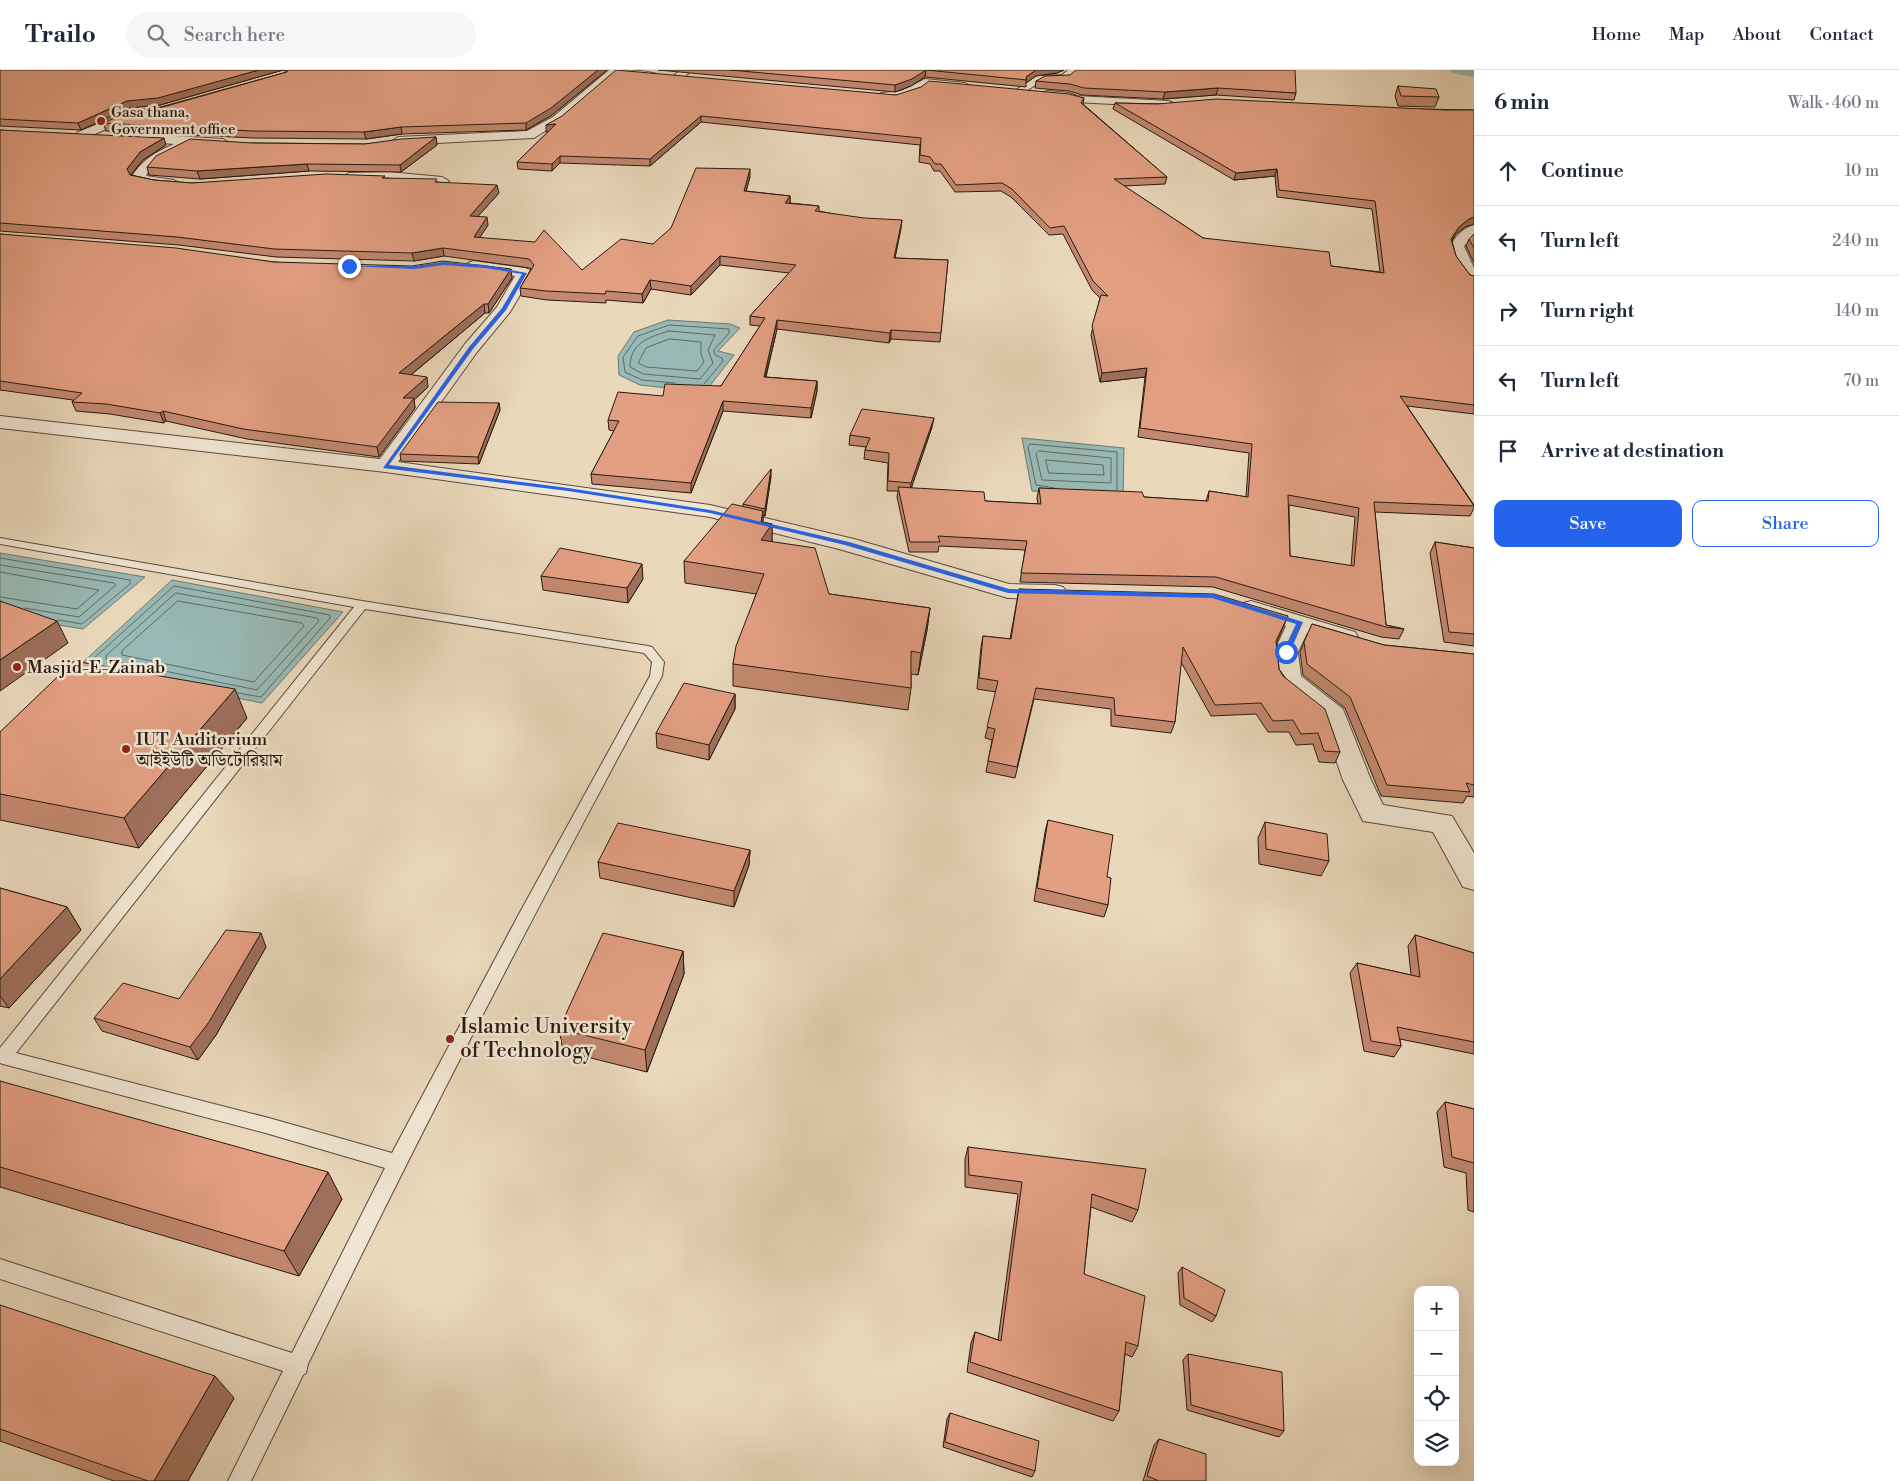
<!DOCTYPE html>
<html lang="en">
<head>
<meta charset="utf-8">
<style>
  body { margin:0; font-family:"Libre Bodoni","Noto Serif Bengali",serif; background:#f6f6f7; color:#1f2937 }
  .controls { position:absolute; right:15px; bottom:15px; display:grid; overflow:hidden; border-radius:10px; box-shadow:0 5px 20px #0002 }
  .controls button { width:45px; height:45px; display:grid; place-items:center; padding:0; border:0; border-bottom:1px solid #e0e1e3; background:#fff; color:#1f2937; font:25px sans-serif }
  .stop { position:absolute; width:15px; height:15px; margin:-11px; border:4px solid #2563eb; border-radius:50%; background:#fff }
  .stop.end { background:#2563eb; border-color:#fff; box-shadow:0 1px 5px #0008 }
  .list { margin:0; padding:0; list-style:none }
  h2 { display:flex; justify-content:space-between; align-items:center; height:65px; margin:0; padding:0 20px; font-size:21px }
  h2 small { font-size:16px; font-weight:400; color:#747a83 }
  .list li { display:grid; grid-template-columns:32px 1fr auto; gap:15px; align-items:center; box-sizing:border-box; height:70px; padding:0 20px; border-top:1px solid #e0e1e3 }
  .list b { display:block; font-size:19px; white-space:nowrap }
  .list em { font-size:16px; font-style:normal; color:#747a83 }
  .actions { display:flex; gap:10px; padding:15px 20px }
  .actions a { flex:1; padding:11px 0; border:1px solid #2563eb; border-radius:10px; text-align:center; font-size:18px; color:#2563eb }
  .actions .main { background:#2563eb; color:#fff }
  .icon { flex:none; width:28px; height:28px; fill:none; stroke:currentColor; stroke-width:2; stroke-linecap:round; stroke-linejoin:round }
  .map { position:relative; flex:none; width:1474px; height:1411px; overflow:hidden }
  header { display:flex; align-items:center; gap:30px; box-sizing:border-box; height:70px; padding:0 25px; background:#fff; border-bottom:1px solid #e0e1e3 }
  header strong { font-size:24px }
  nav { display:flex; gap:28px; margin-inline-start:auto; font-size:18px }
  .search { width:350px; height:45px; background:#f6f6f7; display:flex; align-items:center; gap:12px; box-sizing:border-box; padding:0 18px; border-radius:28px; color:#747a83; font-size:19px }
  main { display:flex }
  aside { flex:1; background:#fff }
  .map>svg:first-child { display:block }
  .water { fill:#98b9b5; stroke:#6b7973 }
  .lines { fill:none; stroke-linecap:round; stroke-linejoin:round }
  .shore { stroke:#606962; stroke-width:1 }
  .canal { fill:#98b9b5; fill-rule:evenodd }
  .service-casing { stroke:#58493b; stroke-width:2 }
  .minor-casing { stroke:#58493b; stroke-width:2 }
  .service { fill:#f1e6d3; fill-rule:evenodd }
  .minor { fill:#f1e6d3; fill-rule:evenodd }
  .wall { fill:#c38970; stroke:#281910; fill-rule:evenodd }
  .shaded-wall { fill:#9f6f5b; stroke:#281910 }
  .building { fill:#e39f82; stroke:#281910; fill-rule:evenodd }
  .route { fill:#2563eb }
  .poi-dot { fill:#8f2418; stroke:#f1e6d3; stroke-width:2 }
  .labels { text-anchor:middle; dominant-baseline:central; stroke-width:5; stroke-linejoin:round; paint-order:stroke }
  .far-poi-label { font-size:15px; fill:#281910; stroke:#f1e6d3; text-anchor:start }
  .poi-label { font-size:18px; fill:#281910; stroke:#f1e6d3; text-anchor:start }
  .near-poi-label { font-size:21px; fill:#281910; stroke:#f1e6d3; text-anchor:start }
</style>
</head>
<body>
<header>
<strong>Trailo</strong>
<div class="search"><svg class="icon" aria-label="search" viewBox="0 0 24 24"><circle cx="10" cy="10" r="6"/><path d="M15 15l6 6"/></svg>Search here</div>
<nav><a>Home</a><a>Map</a><a>About</a><a>Contact</a></nav>
</header>
<main>
<div class="map">
<svg width="1474" height="1411" viewBox="0 0 1474 1411">
  <rect width="100%" height="100%" fill="#ead8bb"/>
  <filter id="stains"><feTurbulence type="fractalNoise" baseFrequency=".004" numOctaves="4"/><feColorMatrix values="0 0 0 0 .2 0 0 0 0 .09 0 0 0 0 .02 0 0 0 .5 -.17"/></filter>
  <radialGradient id="worn" r=".72"><stop offset=".6" stop-color="#630" stop-opacity="0"/><stop offset="1" stop-color="#630" stop-opacity=".3"/></radialGradient>
  <g class="water">
    <path d="M668,250L730,254L740,258L718,281L734,285L705,322L640,315L619,305L618,286L634,262Z"/>
    <path d="M1022,368L1124,378L1123,426L1032,421Z"/>
    <path d="M0,483L145,507L83,559L0,545Z"/>
    <path d="M172,510L343,542L262,633L79,596Z"/>
  </g>
  <g class="lines">
    <g class="shore">
      <path d="M669,261L715,265L708,280L713,293L700,309L643,304L630,297C630,273 649,267 669,261Z"/>
      <path d="M670,269L701,272V284L704,292L697,301L646,297L638,293L646,278Z"/>
      <path d="M675,313L642,310L625,302L623,287L638,266L669,255L729,259V263L714,280L715,285L722,288L723,291L704,314"/>
      <path d="M1039,381L1111,388V413L1042,410L1036,384Z"/>
      <path d="M1046,390L1103,395L1104,405L1049,403Z"/>
      <path d="M1055,418L1036,415L1028,377L1030,374L1117,382V420"/>
      <path d="M0,488L130,510V514L82,554L58,550"/>
      <path d="M0,495L114,513L116,515L79,547L24,538"/>
      <path d="M0,502L99,520L77,539L0,527"/>
      <path d="M176,523L317,548L319,551L257,620L106,589V586Z"/>
      <path d="M178,531L302,553L304,556L254,612L122,585V581Z"/>
      <path d="M93,593V589L174,516L330,545V548L261,627L238,623"/>
    </g>
    <path class="canal" d="M1450,0H1474V7L1452,3Z"/>
    <g class="service-casing">
      <path id="service" d="M0,468L362,531L648,576L652,577L664,592L662,606C539,833 421,1061 308,1294L306,1303L303,1305L251,1411H228L283,1301L0,1209V1189L292,1283L385,1098L269,1064L3,994L0,993V978L354,537L0,474ZM365,539L644,583L652,592L650,606L519,844L392,1083L269,1048L16,983Z"/>
    </g>
    <g class="minor-casing">
      <g id="minor">
        <path d="M609,0C621,0 650,0 658,5L653,8L616,4L561,51L534,68L398,75L392,71L398,67L527,61L553,47Z"/>
        <path d="M681,0H693L681,9H673L672,7Z"/>
        <path d="M1068,0H1080L1068,10L1042,11L1021,24L1015,21L1036,6L1062,5Z"/>
        <path d="M925,9L965,13L970,16C961,25 940,13 928,16C925,16 921,20 918,22C908,27 885,35 876,26L882,23L901,21Z"/>
        <path d="M1048,21L1069,23L1077,26L1169,31L1175,34L1169,37L1075,32L1067,29L1044,26L1042,24L1044,22Z"/>
        <path d="M138,38L142,39L144,41L142,43L86,68L82,69L76,65L78,62Z"/>
        <path d="M126,63L223,69L229,73C221,82 202,72 191,75C177,78 152,93 146,106L174,110L181,114C172,124 145,114 133,111L131,108C141,90 156,82 174,74L122,70L120,67Z"/>
        <path d="M389,102L442,107L449,111L442,115L389,110L349,111L342,107L349,103Z"/>
        <path d="M1474,155V166L1464,176L1474,198V214L1468,212L1455,193L1450,176C1456,166 1463,158 1474,155Z"/>
        <path d="M473,191L525,198L530,200L533,203L510,242L477,282L398,392L710,435L854,469L1009,514L1055,515L1063,517L1067,522L1063,527L1055,529L1008,528L839,479L710,447L385,402L0,358V346L380,389L465,274L497,237L515,206L468,199L465,196L468,193Z"/>
        <path d="M1251,531L1355,562L1358,567L1355,572L1346,574L1307,563L1298,582L1301,606L1343,639L1371,710L1383,735L1452,746L1474,783V820L1463,817L1433,762L1363,751L1343,710L1322,649L1280,615L1276,609L1274,582L1286,556L1243,543L1239,538L1243,533Z"/>
      </g>
    </g>
    <use href="#service" class="service"/>
    <use href="#minor" class="minor"/>
  </g>
  <g class="wall">
    <path d="M0,0H607L552,45L526,60L402,64L366,69L254,68L106,61L103,53L287,2L283,0L160,35L129,38L81,60L0,56Z"/>
    <path d="M658,0H1064L1057,3L1036,6L1026,13V17L925,7L911,16L895,22Z"/>
    <path d="M1070,5L1296,23L1294,30L1216,25L1163,29L1082,25L1069,21L1035,18L1036,11Z"/>
    <path d="M1398,16L1439,27L1435,37L1398,36L1395,26Z"/>
    <path d="M896,25L1084,28L1083,34L1167,107L1165,114L1124,116L1203,168L1331,196L1380,202L1372,139L1277,127L1275,106L1234,110L1113,39L1115,33L1474,40V154L1465,157L1456,164L1452,171L1456,186L1470,205L1474,206V344L1407,336L1474,435V438L1470,446L1375,442L1386,555L1404,559L1399,569L1381,567L1213,517L1020,512L1025,480L939,476L938,482H909L897,427L898,421H887L888,393L864,389L865,380L866,377L849,375L850,365L932,357L911,418L985,431L1038,434L1037,428L1039,418L1144,427L1206,431L1209,421L1246,427L1249,383L1138,367L1145,307L1100,312L1091,265L1100,228L1092,220L1063,164L1049,165L1011,127L1001,121L955,122L940,101H934L930,94L919,92L920,75L701,52L650,96L560,93L552,101L518,99L517,92L548,62H546ZM1289,435L1355,447L1351,496L1290,486Z"/>
    <path d="M0,60L166,75L143,90L131,105L154,110L192,113L386,108L438,112L499,123L478,146L488,155L480,167L582,200L653,174L750,107L746,121L790,126V133L819,136V141L901,158L895,188L948,190L940,272L891,269L889,273L777,259L766,307L817,311V321L811,348L723,341L691,423L592,414L591,404L614,361L609,360L608,350L663,326L721,316L760,256L750,255V246L789,203L720,195L691,225L651,219L643,233L606,230V233L547,230L521,226L520,218L531,199L530,198L444,186L414,191L276,187L179,175L0,161Z"/>
    <path d="M436,67L437,75L401,102L309,101L200,109L149,105L147,97L252,73L365,74Z"/>
    <path d="M0,164L274,192L512,208L489,243H485L411,305L428,317L414,330L415,338L379,387L247,369L166,351L164,353L110,344L76,341L72,332L73,330L0,320Z"/>
    <path d="M1474,164V193L1466,176L1469,169Z"/>
    <path d="M499,333L500,340L479,394L401,391L400,384Z"/>
    <path d="M771,406L765,446H763V452L772,454V471L829,524L930,538L927,560L918,605L911,604V618L908,640L733,616V594L756,524L685,513L684,491L743,436V434Z"/>
    <path d="M1435,472L1474,478V576L1444,572L1430,483Z"/>
    <path d="M541,506L643,509L628,533L543,520Z"/>
    <path d="M1019,519L1288,546L1277,572L1279,599L1340,682L1335,693L1319,692L1313,674L1296,675L1289,662H1268L1256,644L1211,646L1181,592L1175,652L1171,663L1111,656V639L1034,629L1015,708L986,702L992,670L985,668L996,622L977,619L981,577L983,566L1010,569Z"/>
    <path d="M1312,554L1384,575L1474,584V727L1467,726L1463,733L1381,726L1345,638L1303,605L1300,582Z"/>
    <path d="M735,624V639L709,690L657,678L656,663Z"/>
    <path d="M247,648L139,778L0,750V662Z"/>
    <path d="M1048,750L1107,807L1108,835L1104,847L1034,831L1045,762Z"/>
    <path d="M1265,752L1329,791L1321,806L1259,794L1258,768Z"/>
    <path d="M750,780L749,795L734,837L600,808L598,792Z"/>
    <path d="M0,818L67,837L81,860L9,938L0,936Z"/>
    <path d="M1415,865L1474,883V984L1400,969L1401,976L1394,987L1364,981L1350,903L1357,893L1411,905L1408,876Z"/>
    <path d="M266,877L216,965L198,990L102,961L94,948L179,929Z"/>
    <path d="M683,881L684,904L647,1002L563,981L559,959Z"/>
    <path d="M0,1011L342,1129L299,1206L0,1117Z"/>
    <path d="M1445,1032L1474,1039V1142L1468,1140L1466,1103L1444,1097L1437,1042Z"/>
    <path d="M968,1077L1138,1140L1132,1152L1091,1137L1084,1204L1138,1276L1132,1287L1125,1284L1119,1341L1113,1351L967,1302L971,1273L975,1262L998,1270L1018,1124L965,1117V1089Z"/>
    <path d="M1182,1197L1216,1246L1212,1252L1180,1235L1178,1203Z"/>
    <path d="M0,1235L234,1328L188,1411H114L0,1371Z"/>
    <path d="M1188,1284L1284,1361L1279,1367L1187,1340L1183,1290Z"/>
    <path d="M950,1343L1035,1401L1032,1407L943,1377L947,1349Z"/>
    <path d="M1159,1369L1206,1411H1143L1154,1375Z"/>
  </g>
  <g class="shaded-wall">
    <path d="M259,0H283L160,35L129,38L81,60L78,53L127,31Z"/>
    <path d="M598,0H607L552,45L526,60V53Z"/>
    <path d="M926,0L925,7L911,16L895,22V15Z"/>
    <path d="M1036,0H1064L1057,3L1036,6L1026,13V7Z"/>
    <path d="M1218,18L1216,25L1163,29L1165,22Z"/>
    <path d="M701,46V52L650,96V89Z"/>
    <path d="M556,54V61L546,62V55Z"/>
    <path d="M401,57L402,64L366,69L364,62Z"/>
    <path d="M436,67L437,75L401,102L400,95Z"/>
    <path d="M164,68L166,75L143,90L129,107L127,99L140,82Z"/>
    <path d="M560,86V93L552,101V94Z"/>
    <path d="M307,94L309,101L200,109L197,101Z"/>
    <path d="M750,99V107L744,129V121Z"/>
    <path d="M1277,99L1275,106L1234,110L1236,103Z"/>
    <path d="M497,115L499,123L471,154L470,146Z"/>
    <path d="M790,126V134L785,133Z"/>
    <path d="M487,147L488,155L475,175L474,167Z"/>
    <path d="M1474,147V154L1465,157L1456,164L1448,177L1451,169L1459,157L1469,149Z"/>
    <path d="M902,150L901,158L893,197L894,188Z"/>
    <path d="M443,178L444,186L414,191L412,183Z"/>
    <path d="M720,186V195L691,225V216Z"/>
    <path d="M511,199L512,208L489,243L488,234Z"/>
    <path d="M650,210L651,219L643,233L642,224Z"/>
    <path d="M484,234L485,243L401,313L399,303Z"/>
    <path d="M777,250V259L763,317L764,307Z"/>
    <path d="M891,260V269L889,273L890,263Z"/>
    <path d="M1147,298L1145,307L1100,312L1102,303Z"/>
    <path d="M427,307L428,317L414,330L415,338L379,387L377,377L403,328Z"/>
    <path d="M817,311V321L811,348V338Z"/>
    <path d="M723,331V341L691,423V413Z"/>
    <path d="M499,333L500,340L479,394L478,387Z"/>
    <path d="M163,341L166,351L164,353L160,343Z"/>
    <path d="M934,348L932,357L910,422L911,413Z"/>
    <path d="M771,399V406L765,446V439Z"/>
    <path d="M763,441V462L772,454V475L760,491L761,452Z"/>
    <path d="M642,494L643,509L628,533L627,518Z"/>
    <path d="M930,538L927,560L918,605L921,583Z"/>
    <path d="M57,551L68,573L0,621V590Z"/>
    <path d="M235,619L247,648L139,778L124,748Z"/>
    <path d="M735,624V639L709,690V675Z"/>
    <path d="M750,780L749,795L734,837V821Z"/>
    <path d="M67,837L81,860L9,938L0,926V909Z"/>
    <path d="M261,863L266,877L216,965L198,990L190,977Z"/>
    <path d="M683,881L684,904L647,1002L645,980Z"/>
    <path d="M328,1102L342,1129L299,1206L284,1181Z"/>
    <path d="M215,1306L234,1328L188,1411H154Z"/>
  </g>
  <g class="building">
    <path d="M0,0H259L158,28L127,31L78,53L0,49Z"/>
    <path d="M288,0H598L551,38L526,53L401,57L364,62L252,61L103,53L134,40L163,37L287,2Z"/>
    <path d="M616,0L896,25L921,17L929,11L1069,24L1084,28L1081,33L1167,107L1114,109L1203,168L1329,182L1331,196L1384,203L1375,131L1279,120L1277,99L1236,103L1115,33L1157,34L1216,29L1445,40H1474V147L1469,149L1459,157L1451,169L1456,186L1470,205L1474,206V335L1400,326L1474,436L1374,432L1386,555L1404,559L1386,557L1216,507L1021,503L1027,471L938,466L940,472H910L898,417L984,422L985,431L1041,434L1039,418L1142,422L1144,427L1208,431L1209,421L1248,427L1252,374L1140,358L1147,298L1102,303L1092,256L1101,225L1108,226L1093,211L1064,156L1050,158L1012,119L1002,113L956,115L941,94H935L930,87L920,85L921,68L701,46L650,89L560,86L552,94L517,92L556,54L546,55L562,46ZM1288,425L1359,438L1354,496L1290,486Z"/>
    <path d="M730,0H1036L1026,7L1027,10L926,0L912,9L895,15Z"/>
    <path d="M1076,0H1295L1296,23L1218,18L1165,22L1084,18L1070,14L1036,11L1045,6L1070,5Z"/>
    <path d="M1398,16L1436,19L1439,27L1401,26Z"/>
    <path d="M0,60L164,68L140,82L127,99L130,105L154,110L192,113L326,104L385,106L382,108L437,109L435,112L497,115L470,146L487,147L474,167L535,172L544,160L582,200L621,169L653,174L663,165L671,158L696,98L750,99L744,121L790,126L785,133L819,136L815,141L864,148L902,150L894,188L948,190L941,263L891,260L890,263L777,250L764,307L817,311L811,338L723,331L691,413L591,404L619,351L608,350L618,322L663,326L665,314L721,316L765,248L750,246L796,195L720,186L691,216L650,210L642,224L606,221L605,224L546,221L520,218L534,195L529,189L443,178L412,183L274,179L177,167L0,153Z"/>
    <path d="M436,67L400,95L307,94L197,101L147,97L156,86L190,69L252,73L365,74L401,69Z"/>
    <path d="M0,164L176,178L274,192L412,196L443,191L511,199L488,234H484L399,303L427,307L403,328H414L377,377L243,359L163,341L160,343L106,334L72,332L82,323L0,311Z"/>
    <path d="M1474,164V178L1469,169Z"/>
    <path d="M438,332L499,333L478,387L400,384Z"/>
    <path d="M862,339L934,348L911,413L888,411L889,383L865,380L870,368L850,365Z"/>
    <path d="M771,399L765,439L743,434Z"/>
    <path d="M732,434L763,441L761,452L772,454L761,470L815,478L829,524L930,538L921,583L911,581V618L733,594L736,576L764,504L684,491Z"/>
    <path d="M1435,472L1474,478V564L1449,562Z"/>
    <path d="M560,478L642,494L627,518L541,506Z"/>
    <path d="M1019,519L1214,524L1288,546L1276,571L1279,599L1283,606L1325,639L1340,682L1324,681L1318,663L1301,664L1293,650L1273,651L1261,633L1215,635L1183,577L1175,652L1115,645L1114,628L1036,618L1017,697L988,691L995,659L987,657L998,611L979,608L983,566L1011,569Z"/>
    <path d="M0,531L57,551L0,590Z"/>
    <path d="M1312,554L1384,575L1474,584V715L1466,713L1470,722L1387,715L1350,627L1307,594L1304,572Z"/>
    <path d="M74,591L235,619L124,748L0,724V662Z"/>
    <path d="M684,613L735,624L709,675L656,663Z"/>
    <path d="M1048,750L1113,765L1107,807L1111,808L1108,835L1037,818Z"/>
    <path d="M1265,752L1327,764L1329,791L1266,779Z"/>
    <path d="M618,753L750,780L734,821L598,792Z"/>
    <path d="M0,818L67,837L0,909Z"/>
    <path d="M226,860L261,863L209,952L190,977L94,948L123,913L179,929Z"/>
    <path d="M603,863L683,881L645,980L559,959Z"/>
    <path d="M1415,865L1474,883V972L1397,957L1401,976L1371,971L1357,893L1420,907Z"/>
    <path d="M0,1011L328,1102L284,1181L0,1097Z"/>
    <path d="M1445,1032L1474,1039V1093L1452,1087Z"/>
    <path d="M968,1077L1146,1099L1138,1140L1092,1124L1084,1204L1145,1226L1138,1276L1126,1272L1119,1341L970,1292L975,1262L1001,1271L1022,1112L969,1105Z"/>
    <path d="M1182,1197L1225,1220L1216,1246L1184,1228Z"/>
    <path d="M0,1235L215,1306L154,1411H148L0,1359Z"/>
    <path d="M1188,1284L1282,1302L1284,1361L1191,1335Z"/>
    <path d="M950,1343L1039,1371L1035,1401L945,1372Z"/>
    <path d="M1159,1369L1206,1384V1411H1157V1410L1147,1406Z"/>
  </g>
  <path class="route" d="M444,192L485,195L527,203L506,240L473,279L389,395L568,418L710,440L849,472L1009,519L1213,524L1303,552L1290,582L1286,584L1283,582L1296,554L1212,528L1008,523L845,475L710,443L568,421L383,398L469,277L502,238L522,204L485,198L444,195L414,199L347,196H414Z"/>
  <g class="poi-dot">
    <circle cx="101" cy="51" r="5"/>
    <circle cx="17" cy="597" r="5"/>
    <circle cx="126" cy="679" r="5"/>
    <circle cx="450" cy="969" r="5"/>
  </g>
  <g class="labels">
    <g class="far-poi-label">
      <text x="111" y="42">Gasa thana,<tspan x="111" dy="17">Government office</tspan></text>
    </g>
    <g class="poi-label">
      <text x="27" y="597">Masjid-E-Zainab</text>
      <text x="136" y="669">IUT Auditorium<tspan x="136" dy="21">আইইউটি অডিটোরিয়াম</tspan></text>
    </g>
    <g class="near-poi-label">
      <text x="460" y="957">Islamic University<tspan x="460" dy="24">of Technology</tspan></text>
    </g>
  </g>
  <rect width="100%" height="100%" filter="url(#stains)"/>
  <rect width="100%" height="100%" fill="url(#worn)"/>
</svg>
<div class="controls">
<button>+</button>
<button>−</button>
<button><svg class="icon" aria-label="locate" viewBox="0 0 24 24"><circle cx="12" cy="12" r="6"/><path d="M12 2v4M12 18v4M2 12h4M18 12h4"/></svg></button>
<button><svg class="icon" aria-label="layers" viewBox="0 0 24 24"><path d="M12 4l9 5-9 5-9-5zM3 14l9 5 9-5"/></svg></button>
</div>
<div class="stop" style="left:1286px;top:582px"></div>
<div class="stop end" style="left:349px;top:196px"></div>
</div>
<aside>
<h2>6 min<small>Walk · 460 m</small></h2>
<ul class="list">
<li><svg class="icon" aria-label="ahead" viewBox="0 0 24 24"><path d="M12 20V5M6 11l6-6 6 6"/></svg><div><b>Continue</b></div><em>10 m</em></li>
<li><svg class="icon" aria-label="left" viewBox="0 0 24 24"><path d="M17 20v-9H6M10 6l-5 5 5 5"/></svg><div><b>Turn left</b></div><em>240 m</em></li>
<li><svg class="icon" aria-label="right" viewBox="0 0 24 24"><path d="M7 20v-9h11M14 6l5 5-5 5"/></svg><div><b>Turn right</b></div><em>140 m</em></li>
<li><svg class="icon" aria-label="left" viewBox="0 0 24 24"><path d="M17 20v-9H6M10 6l-5 5 5 5"/></svg><div><b>Turn left</b></div><em>70 m</em></li>
<li><svg class="icon" aria-label="arrive" viewBox="0 0 24 24"><path d="M6 21V4h12l-3 4 3 4H6"/></svg><div><b>Arrive at destination</b></div></li>
</ul>
<div class="actions"><a class="main">Save</a><a>Share</a></div>
</aside>
</main>
</body>
</html>
